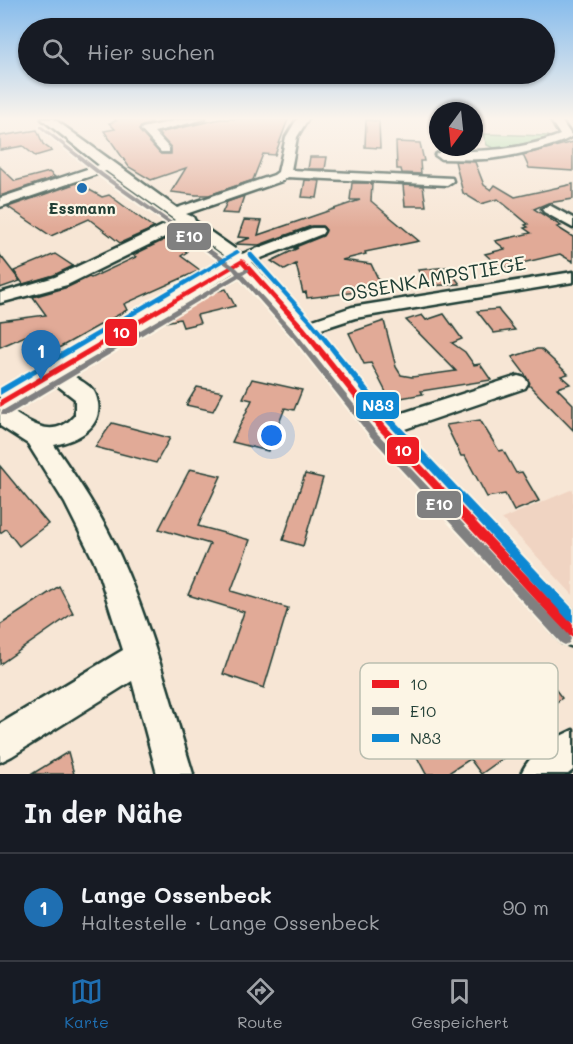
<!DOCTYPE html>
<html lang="de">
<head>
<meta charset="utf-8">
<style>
  body { margin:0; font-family:Mali,sans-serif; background:#20242c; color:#f1f3f6 }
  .compass { position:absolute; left:429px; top:102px; width:54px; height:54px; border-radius:50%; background:#171b24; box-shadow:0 2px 4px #0004; rotate:195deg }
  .you { position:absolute; left:272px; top:436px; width:21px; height:21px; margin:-15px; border:4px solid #fff; border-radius:50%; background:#1a73e8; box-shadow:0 0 0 9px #1a73e833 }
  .badge { display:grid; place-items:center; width:39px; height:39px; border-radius:50%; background:#1f6fb2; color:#fff; font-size:20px; font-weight:700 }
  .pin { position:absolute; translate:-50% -50px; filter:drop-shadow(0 2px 3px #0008) }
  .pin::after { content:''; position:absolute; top:32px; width:21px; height:18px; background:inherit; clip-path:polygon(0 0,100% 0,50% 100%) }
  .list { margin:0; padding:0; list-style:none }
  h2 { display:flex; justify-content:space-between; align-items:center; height:78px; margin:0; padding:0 24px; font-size:26px }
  h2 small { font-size:20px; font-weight:400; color:#9ea1a6 }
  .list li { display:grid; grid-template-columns:39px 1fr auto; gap:18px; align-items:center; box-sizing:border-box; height:108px; padding:0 24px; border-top:2px solid #363941 }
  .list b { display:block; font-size:22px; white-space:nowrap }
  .list p { margin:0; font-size:20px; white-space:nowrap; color:#9ea1a6 }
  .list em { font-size:20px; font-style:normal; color:#9ea1a6 }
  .icon { flex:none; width:33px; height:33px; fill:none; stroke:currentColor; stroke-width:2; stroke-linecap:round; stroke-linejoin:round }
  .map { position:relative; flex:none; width:573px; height:774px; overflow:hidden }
  .search { position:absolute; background:#171b24; box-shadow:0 2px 4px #0004; left:18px; right:18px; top:18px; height:66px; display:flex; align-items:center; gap:15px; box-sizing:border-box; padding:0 21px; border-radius:33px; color:#9ea1a6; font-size:22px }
  .sheet { height:186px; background:#171b24 }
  nav { display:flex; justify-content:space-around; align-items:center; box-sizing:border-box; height:84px; border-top:2px solid #363941; background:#171b24; font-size:16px; color:#9ea1a6 }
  nav a { display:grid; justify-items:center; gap:3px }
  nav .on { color:#1f6fb2 }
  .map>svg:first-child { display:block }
  .built { fill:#f0d4c2 }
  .green { fill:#9edba3; stroke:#5e8c6c; stroke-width:1.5 }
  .building { fill:#e1aa97; stroke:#1f3d34; stroke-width:1.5 }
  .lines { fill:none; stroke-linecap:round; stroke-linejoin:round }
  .minor-casing { stroke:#1f3d34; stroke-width:5 }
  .minor { fill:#fcf5e5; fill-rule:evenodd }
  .bus-1-casing { stroke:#fcf5e5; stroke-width:4 }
  .bus-2-casing { stroke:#fcf5e5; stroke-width:4 }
  .bus-3-casing { stroke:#fcf5e5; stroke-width:4 }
  .bus-1 { fill:#ed1c24; fill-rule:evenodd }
  .bus-2 { fill:#808080; fill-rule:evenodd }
  .bus-3 { fill:#0e88d3; fill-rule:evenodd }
  .poi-dot { fill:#1f6fb2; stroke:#fcf5e5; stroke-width:2 }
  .labels { text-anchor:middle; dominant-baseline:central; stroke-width:4.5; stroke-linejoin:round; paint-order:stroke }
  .far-poi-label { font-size:16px; font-weight:bold; fill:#1f3d34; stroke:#fcf5e5 }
  .street-label { font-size:20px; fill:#1f3d34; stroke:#fcf5e5 }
  .key { fill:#fcf5e5; stroke:#babeb0; stroke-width:1.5 }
  .key-label { font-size:16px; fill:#1f3d34 }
  .line-badge { stroke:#fcf5e5; stroke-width:2 }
  .badge-label { font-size:16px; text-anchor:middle; font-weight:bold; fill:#fff }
</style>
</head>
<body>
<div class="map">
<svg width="573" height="774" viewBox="0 0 573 774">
  <rect width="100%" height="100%" fill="#f7e6d5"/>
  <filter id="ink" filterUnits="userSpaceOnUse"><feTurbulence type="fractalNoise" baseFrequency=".0167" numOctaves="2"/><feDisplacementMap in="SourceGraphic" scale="12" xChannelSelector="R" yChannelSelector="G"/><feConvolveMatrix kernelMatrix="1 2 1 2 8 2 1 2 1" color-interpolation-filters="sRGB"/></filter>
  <g filter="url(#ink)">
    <path class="built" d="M573,489V595L502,519Z"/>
    <path class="green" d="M483,134L547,136L551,137L497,150L487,145Z"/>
    <g class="building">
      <path d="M114,119H146L153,123L142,126L139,130L161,154H171V148L158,133L220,119H288L275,155L263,154L253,180L209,195H196L171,192L186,168L151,180L129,167L104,131L115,129L109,123L116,121Z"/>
      <path d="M366,120L379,121L380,148L365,147Z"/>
      <path d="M37,130L43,144L52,151L35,156L23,146L0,150V136Z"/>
      <path d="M396,142L420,143L424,161H420L421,174L402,173L401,169H397Z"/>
      <path d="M573,142V171L529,168L523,155Z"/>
      <path d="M310,157H327L325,169H308Z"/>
      <path d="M455,161L475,162L484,185L491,190L495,185L515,197L573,184V199L548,203L534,209L561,226L557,227L573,237V262L560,254L501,268L485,254L505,249L495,241L531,233L524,228L528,227L525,225L528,224L498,199L481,204L463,193Z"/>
      <path d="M0,167L15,181L49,172L55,177L0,196Z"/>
      <path d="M305,180L320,181L317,198L302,197Z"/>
      <path d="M77,183L102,197L109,195L154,228L120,243L89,219L51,236L8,207Z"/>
      <path d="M352,183H372L371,201L419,241L365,252L366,254L342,260L371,264L383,289L307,298L306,292L303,293L296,264L285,270L271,261L298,248H293L323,236L326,230L322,226H311L259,245L234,244L250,238L238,237L244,220L262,221L258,235L360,200H350Z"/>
      <path d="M403,185L423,186L426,206H405Z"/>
      <path d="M244,196L238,214L222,213L227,202Z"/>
      <path d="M168,238L187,252L181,256L200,270L124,304L127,310L55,350L52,348L45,352L25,336L0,347V321L46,315L33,297L68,287L89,277L91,278L136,257L133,255Z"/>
      <path d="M55,254L73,266L54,275L23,284L14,271Z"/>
      <path d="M0,255L20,281L0,288Z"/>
      <path d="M447,267L460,284L428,286L418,270Z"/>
      <path d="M226,289L235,306L197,315L200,323L183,327L180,319L166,322L183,306L202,295Z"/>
      <path d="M498,309L500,312L515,330L494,333L477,311Z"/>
      <path d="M444,314L462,339L452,343L465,352L474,365L480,364L491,380L421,391L423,394L390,400L371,363L364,364L349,333L384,321L396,367L401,375L412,377L456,371L406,320L422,315L426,320Z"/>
      <path d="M537,349H541L568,374L561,376L570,384L557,388L573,404V430L529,385L525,374L512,357Z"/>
      <path d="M252,379L302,390L294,410L285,408L268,451L232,442L252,400L243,398Z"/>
      <path d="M197,387L223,392L213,411L186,405Z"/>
      <path d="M480,420L499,451L503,450L516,473L522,472L539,501L514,511L505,494L487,497L465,456H461L446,425Z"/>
      <path d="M112,423L170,438L156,463L95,447Z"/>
      <path d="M0,466L48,524L19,546L6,529L0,533Z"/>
      <path d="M190,469L221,476L198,526L250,540L231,591L288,608L264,688L223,674L244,612L188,595L210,544L159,529Z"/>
      <path d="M305,474L323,478L303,546L283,540Z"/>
      <path d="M59,586L73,613L0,664V625Z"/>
      <path d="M543,673L562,698L536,717L544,729L481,774L470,759L447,774H426L417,757Z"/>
      <path d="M68,752L74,774H32Z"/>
    </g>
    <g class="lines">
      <g class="minor-casing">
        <g id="minor">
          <path d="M42,119H54L177,208L274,175L278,172L286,137L297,119H308L297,137L291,170L452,178L453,181L447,185L287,177L282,181L186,214L193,217L195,221L242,254L312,228H322L324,231L322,234L251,262L307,322L352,307L573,272V282L355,318L315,331L387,418L518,376L525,378L528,383L525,388L399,431L573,610V647L562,643L374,434L296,333L240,269L69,373C76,378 86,383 92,389C96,393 97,399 98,403C102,429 74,441 54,445C78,480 103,517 120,556C151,624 171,702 193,774H157L132,681L12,756L0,762V724L123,650L96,565L65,503L28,444L0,426V394L231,260L185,227L67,285L0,303V293L55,277L175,220L106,171L0,207V198L99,165ZM53,382L75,399V415C53,441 31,423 8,409Z"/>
          <path d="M184,119H205L154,132L169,148V152H161L141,130L142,128Z"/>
          <path d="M550,119H560L572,136C561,146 500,159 484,159C470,160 455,159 441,159L435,155L441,151C482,152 521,150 560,135Z"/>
          <path d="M549,205L573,218V228L544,212L542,209Z"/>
          <path d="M573,730V770L568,774H521C529,754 553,739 573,730Z"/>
        </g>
      </g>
      <use href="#minor" class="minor"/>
      <g class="bus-1-casing">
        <path id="bus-1" d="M242,259L244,260L305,327L385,426L573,624V637L569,636L379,430L301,331L241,264L0,407V400Z"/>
      </g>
      <g class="bus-2-casing">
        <path id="bus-2" d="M40,126H42L104,174L237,268L240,271L245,269H249V271L243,275L297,334L377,433L569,635L571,639L569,643L565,645L561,643L371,437L293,338L239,277L8,415H2L1,413L2,411L236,274L233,270L100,176L40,128Z"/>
      </g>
      <g class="bus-3-casing">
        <g id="bus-3">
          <path d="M237,250L240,252L239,253L0,395V388Z"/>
          <path d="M250,252L252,253L313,321L393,419L573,609V622L569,621L387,423L309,323L248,255L247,254Z"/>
        </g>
      </g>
      <use href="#bus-1" class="bus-1"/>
      <use href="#bus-2" class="bus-2"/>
      <use href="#bus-3" class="bus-3"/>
    </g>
  </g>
  <linearGradient id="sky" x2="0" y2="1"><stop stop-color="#87bcec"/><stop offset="0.52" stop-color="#fbf4ec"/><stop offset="1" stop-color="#fbf4ec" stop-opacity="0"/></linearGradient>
  <rect width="573" height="228" fill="url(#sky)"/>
  <circle class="poi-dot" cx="82" cy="188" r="6"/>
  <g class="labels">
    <g class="far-poi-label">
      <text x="82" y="207">Essmann</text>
    </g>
    <g class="street-label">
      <text transform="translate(433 278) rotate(-10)">OSSENKAMPSTIEGE</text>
    </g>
  </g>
  <rect x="360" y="663" width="198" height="96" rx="9" class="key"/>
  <rect x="372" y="680" width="27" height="8" fill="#ed1c24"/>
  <rect x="372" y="707" width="27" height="8" fill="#808080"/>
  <rect x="372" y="734" width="27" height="8" fill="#0e88d3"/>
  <g class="key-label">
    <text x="410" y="690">10</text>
    <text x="410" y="717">E10</text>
    <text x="410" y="744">N83</text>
  </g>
  <g class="line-badge">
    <rect x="166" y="222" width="46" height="29" rx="6" fill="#808080"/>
    <rect x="104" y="318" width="34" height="29" rx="6" fill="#ed1c24"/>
    <rect x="355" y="391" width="45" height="29" rx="6" fill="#0e88d3"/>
    <rect x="386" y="436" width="34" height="29" rx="6" fill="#ed1c24"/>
    <rect x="416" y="490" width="46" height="29" rx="6" fill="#808080"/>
  </g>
  <g class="badge-label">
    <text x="189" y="242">E10</text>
    <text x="121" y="338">10</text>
    <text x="378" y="411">N83</text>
    <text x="403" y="456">10</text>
    <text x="439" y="510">E10</text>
  </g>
</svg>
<svg class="compass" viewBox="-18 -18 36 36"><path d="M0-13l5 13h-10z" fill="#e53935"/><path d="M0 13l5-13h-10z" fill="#9ea1a6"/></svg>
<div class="you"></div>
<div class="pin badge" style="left:41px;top:380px">1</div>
<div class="search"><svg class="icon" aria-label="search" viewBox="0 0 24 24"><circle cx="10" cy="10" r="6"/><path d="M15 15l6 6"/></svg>Hier suchen</div>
</div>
<section class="sheet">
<h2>In der Nähe<small></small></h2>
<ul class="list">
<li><span class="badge">1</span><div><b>Lange Ossenbeck</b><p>Haltestelle · Lange Ossenbeck</p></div><em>90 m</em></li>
</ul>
</section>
<nav>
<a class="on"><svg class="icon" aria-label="map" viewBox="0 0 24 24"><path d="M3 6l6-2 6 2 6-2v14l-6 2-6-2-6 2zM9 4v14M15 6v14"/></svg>Karte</a>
<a><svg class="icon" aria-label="directions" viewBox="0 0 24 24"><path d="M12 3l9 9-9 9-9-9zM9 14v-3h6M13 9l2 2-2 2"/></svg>Route</a>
<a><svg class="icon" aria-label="saved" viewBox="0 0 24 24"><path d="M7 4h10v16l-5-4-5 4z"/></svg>Gespeichert</a>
</nav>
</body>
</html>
